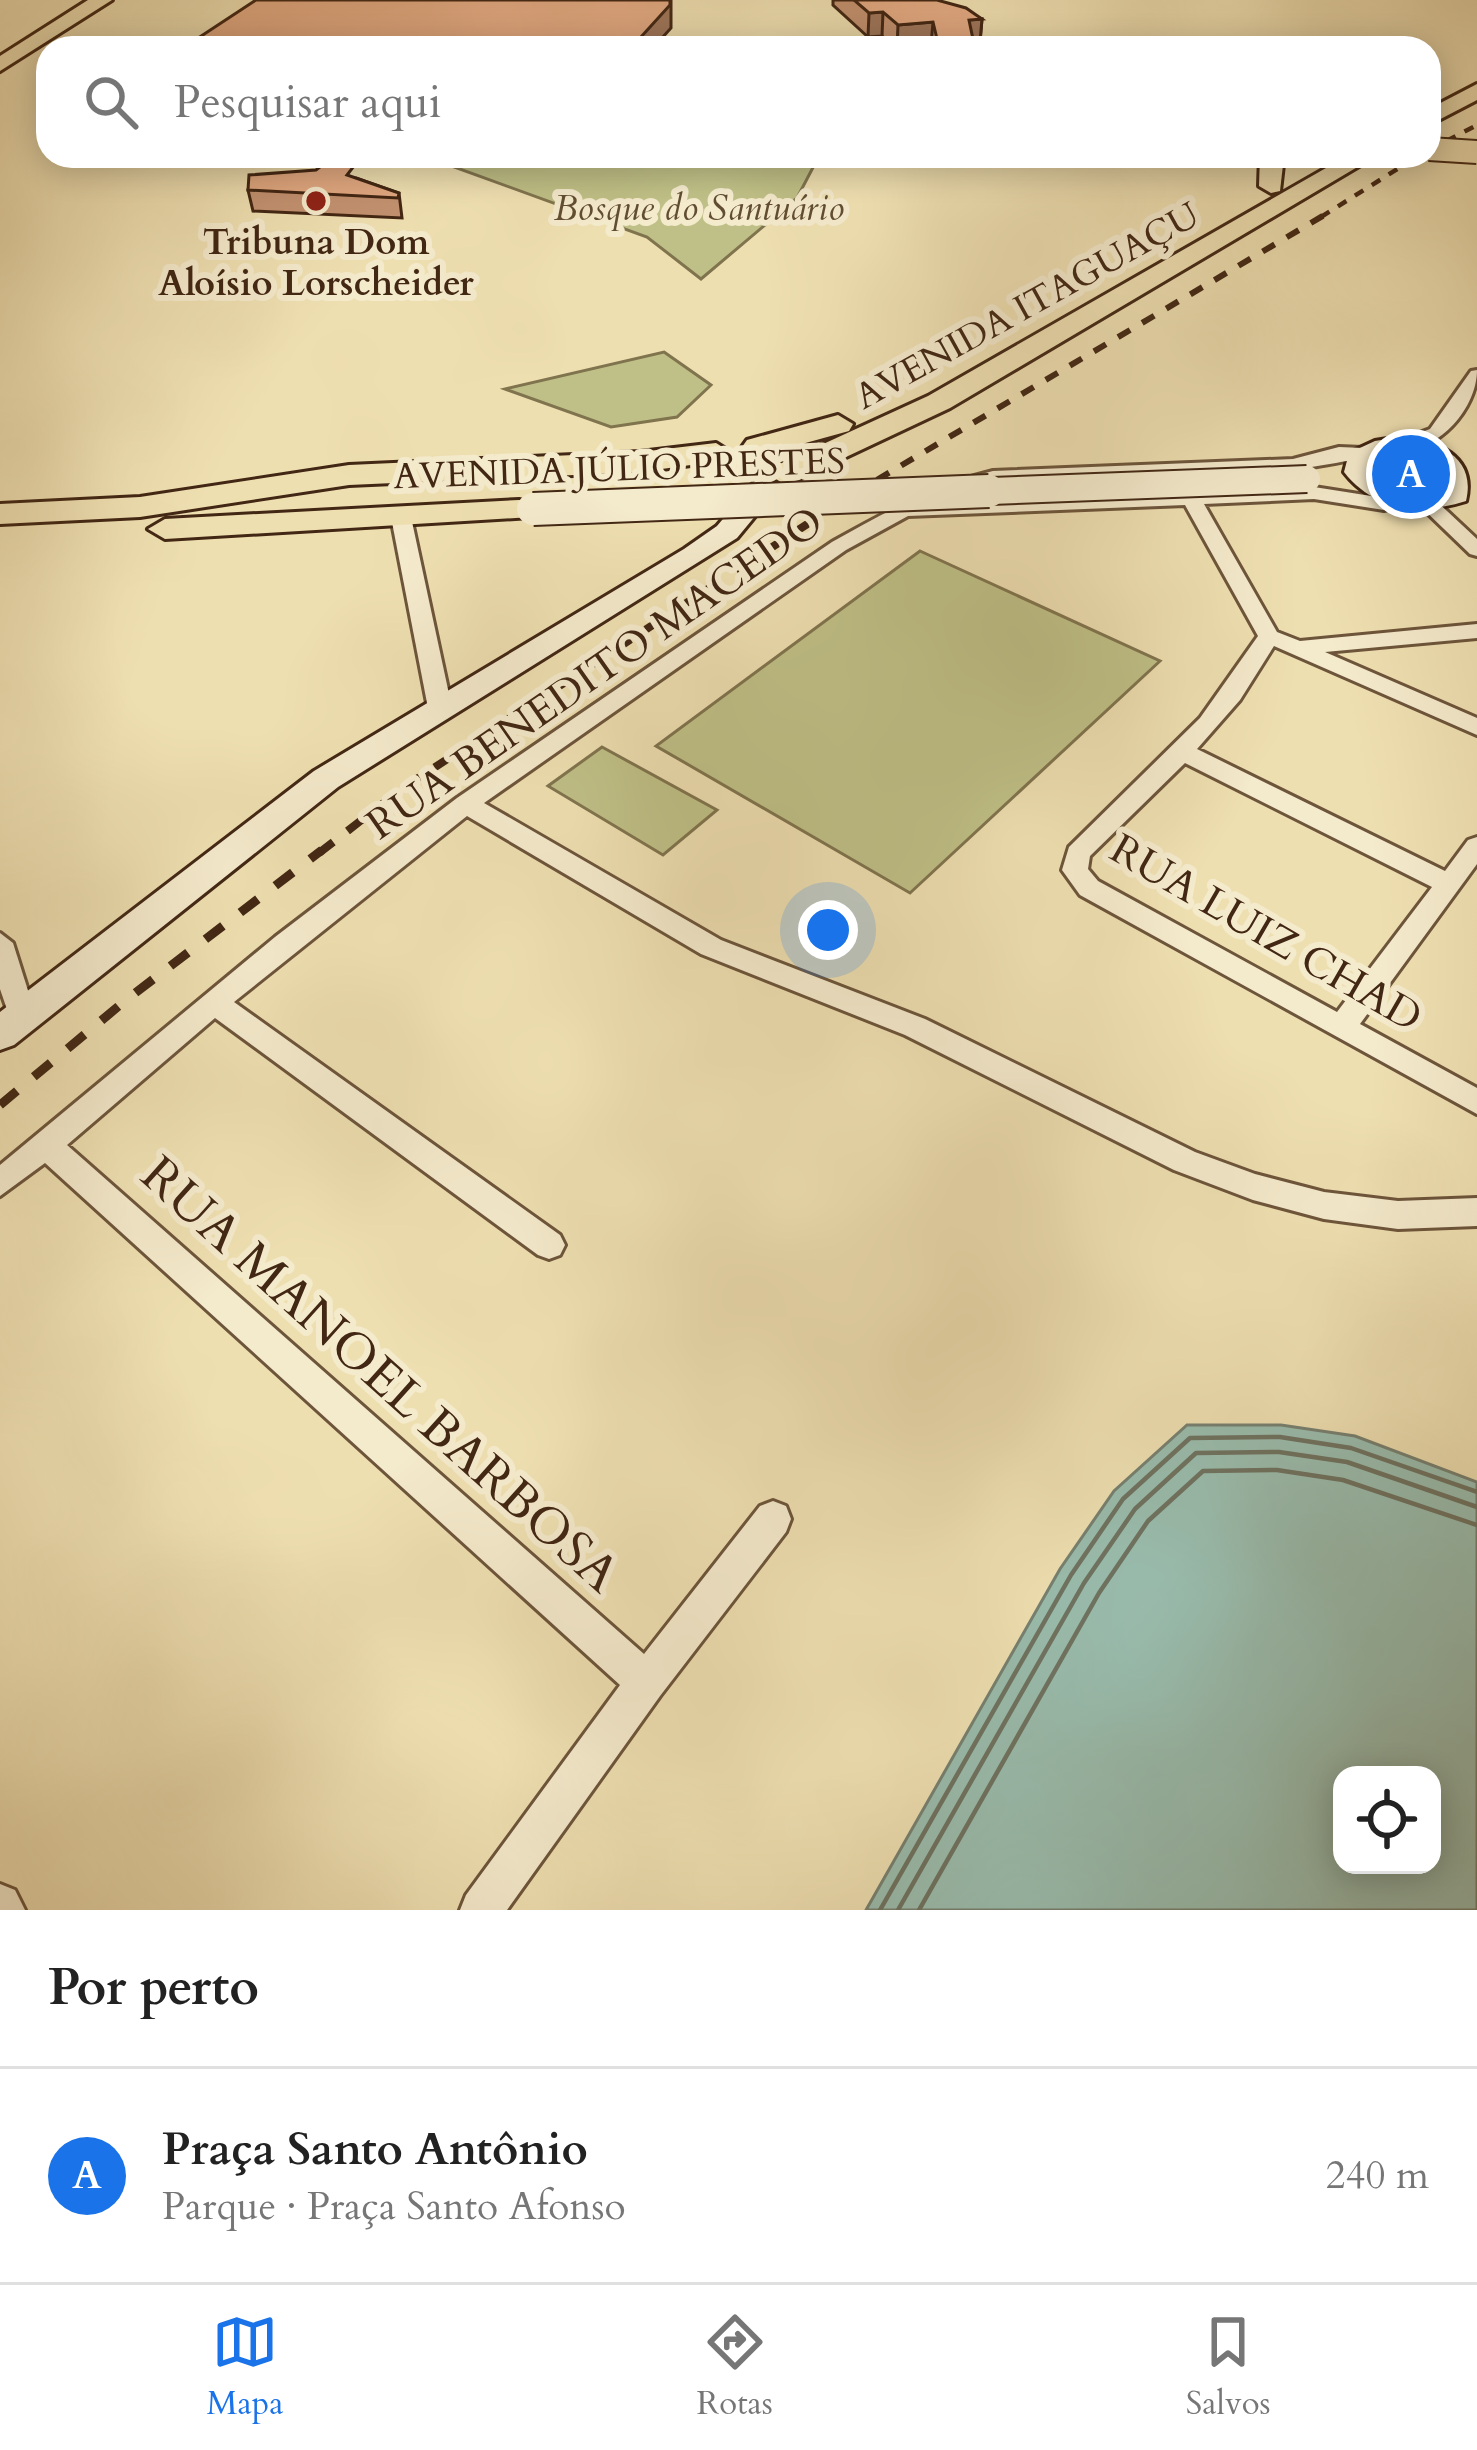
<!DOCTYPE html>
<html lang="pt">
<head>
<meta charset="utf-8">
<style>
  body { margin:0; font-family:Cardo,serif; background:#f6f6f6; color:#222 }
  .controls { position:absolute; right:36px; bottom:36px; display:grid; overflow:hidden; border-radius:24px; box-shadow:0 6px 30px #0003 }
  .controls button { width:108px; height:108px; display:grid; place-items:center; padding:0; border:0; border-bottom:3px solid #e0e0e0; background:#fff; color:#222; font:60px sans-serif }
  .you { position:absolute; left:828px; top:930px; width:42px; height:42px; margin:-30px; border:9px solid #fff; border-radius:50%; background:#1a73e8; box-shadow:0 0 0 18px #1a73e833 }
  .badge { display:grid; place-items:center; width:78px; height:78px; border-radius:50%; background:#1a73e8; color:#fff; font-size:39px; font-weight:700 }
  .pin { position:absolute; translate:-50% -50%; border:6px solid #fff; box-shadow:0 3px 12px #0006 }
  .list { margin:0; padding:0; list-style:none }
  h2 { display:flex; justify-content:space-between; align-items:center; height:156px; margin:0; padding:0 48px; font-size:51px }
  h2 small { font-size:39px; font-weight:400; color:#767676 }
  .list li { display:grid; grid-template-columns:78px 1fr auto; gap:36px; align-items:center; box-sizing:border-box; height:216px; padding:0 48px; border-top:3px solid #e0e0e0 }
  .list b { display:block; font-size:45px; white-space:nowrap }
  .list p { margin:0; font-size:39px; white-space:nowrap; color:#767676 }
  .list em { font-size:39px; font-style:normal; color:#767676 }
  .icon { flex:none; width:66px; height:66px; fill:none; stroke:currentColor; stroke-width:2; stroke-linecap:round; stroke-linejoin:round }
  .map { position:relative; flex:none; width:1477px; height:1910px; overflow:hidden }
  .search { position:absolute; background:#fff; box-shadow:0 6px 30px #0003; left:36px; right:36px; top:36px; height:132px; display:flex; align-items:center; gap:30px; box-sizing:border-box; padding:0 42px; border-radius:36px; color:#767676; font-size:45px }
  .sheet { height:372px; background:#fff }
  nav { display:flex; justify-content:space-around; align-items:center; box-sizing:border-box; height:168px; border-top:3px solid #e0e0e0; background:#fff; font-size:33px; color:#767676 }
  nav a { display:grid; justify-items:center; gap:6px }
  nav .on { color:#1a73e8 }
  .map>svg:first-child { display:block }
  .green { fill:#bfc087; stroke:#80744e; stroke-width:3 }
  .water { fill:#99bcad; stroke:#768070; stroke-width:3; fill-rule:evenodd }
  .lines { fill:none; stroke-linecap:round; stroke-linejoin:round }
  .shore { stroke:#6e7260; stroke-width:4.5 }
  .street-casing { stroke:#6d553b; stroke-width:6 }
  .secondary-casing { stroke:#422714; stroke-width:6 }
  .primary-casing { stroke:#422714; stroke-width:6 }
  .street { fill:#f4eacc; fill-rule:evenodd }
  .secondary { fill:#f4eacc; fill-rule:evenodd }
  .primary { fill:#eedfb1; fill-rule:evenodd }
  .rail-far3 { stroke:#422714; stroke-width:4.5; stroke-dasharray:10 10; stroke-linecap:butt }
  .rail-far2 { stroke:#422714; stroke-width:6; stroke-dasharray:14 14; stroke-linecap:butt }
  .rail-far1 { stroke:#422714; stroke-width:8; stroke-dasharray:18 18; stroke-linecap:butt }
  .rail { stroke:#422714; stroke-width:9; stroke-dasharray:22 22; stroke-linecap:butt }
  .secondary-bridge-far1-casing { stroke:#422714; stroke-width:30; stroke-linecap:butt }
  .secondary-bridge-casing { stroke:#422714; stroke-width:36; stroke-linecap:butt }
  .primary-bridge-casing { stroke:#422714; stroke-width:26; stroke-linecap:butt }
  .secondary-bridge-far1 { stroke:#f4eacc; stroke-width:26 }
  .secondary-bridge { stroke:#f4eacc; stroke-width:32 }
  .primary-bridge { stroke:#eedfb1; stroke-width:22 }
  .wall { fill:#c29170; stroke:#422714; stroke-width:3 }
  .shaded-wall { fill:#9e765b; stroke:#422714; stroke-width:3 }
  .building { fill:#e1a982; stroke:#422714; stroke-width:3 }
  .poi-dot { fill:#8f2418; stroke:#f4eacc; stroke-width:4.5 }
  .labels { text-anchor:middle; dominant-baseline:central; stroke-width:12; stroke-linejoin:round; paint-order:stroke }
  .far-park-label { font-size:36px; font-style:italic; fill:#614d31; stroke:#f4eacc }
  .far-poi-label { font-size:36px; font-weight:bold; fill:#422714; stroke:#f4eacc }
  .far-street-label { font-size:36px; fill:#422714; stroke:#f4eacc }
  .street-label { font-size:42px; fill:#422714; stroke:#f4eacc }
  .near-street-label { font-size:51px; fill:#422714; stroke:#f4eacc }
</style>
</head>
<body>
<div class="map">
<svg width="1477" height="1910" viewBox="0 0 1477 1910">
  <rect width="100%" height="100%" fill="#eedfb1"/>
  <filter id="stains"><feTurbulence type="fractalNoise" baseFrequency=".00167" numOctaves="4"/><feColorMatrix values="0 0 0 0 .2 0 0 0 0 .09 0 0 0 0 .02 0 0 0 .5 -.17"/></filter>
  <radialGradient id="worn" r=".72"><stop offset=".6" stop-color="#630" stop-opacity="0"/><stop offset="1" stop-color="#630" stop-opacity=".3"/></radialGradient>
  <g class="green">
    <path d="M424,156H819L797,198L701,279L647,237Z"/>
    <path d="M664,352L711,385L677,417L611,427L505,389Z"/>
    <path d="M920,551L1160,661L910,893L656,746Z"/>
    <path d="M602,747L717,810L663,855L548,786Z"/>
  </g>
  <path class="water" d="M1187,1425H1281L1355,1436L1477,1482V1910H866L1060,1569L1114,1491ZM1342,1775H1432V1865H1342Z"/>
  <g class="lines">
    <g class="shore">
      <path d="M880,1910L1071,1575L1123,1499L1190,1438L1280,1437L1351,1448L1477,1492"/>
      <path d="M898,1910L1084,1583L1135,1509L1196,1453L1279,1452L1347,1462L1477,1507"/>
      <path d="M919,1910L1099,1593L1148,1521L1203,1471L1277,1470L1343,1480L1477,1525"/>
    </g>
    <g class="street-casing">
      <g id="street">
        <path d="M1477,370C1477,409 1437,454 1396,450V442L1430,429L1471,371Z"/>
        <path d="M1339,447L1363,448L1373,454C1363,460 1311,466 1293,471L993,483L927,506L1314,487L1384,498L1432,497L1477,539V556L1470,554L1417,503L1384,510L1314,499L1204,504L1277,632L1300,641L1477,624V638L1325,652L1477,718V735L1274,646L1240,700L1197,749L1445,871L1468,840L1477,837V864L1360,1024L1477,1088V1114L1080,895L1062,870L1069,847L1200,718L1258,636L1185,505L908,516L846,550L484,803L721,940L925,1019L1195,1152L1255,1174L1324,1192L1398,1201L1477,1198V1226L1398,1229L1324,1219L1253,1200L1174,1170L905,1035L701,954L467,816L234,1002L560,1235L565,1245L560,1255L549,1259L538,1255L215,1018L67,1145L644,1654L760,1506L773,1501L786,1506L791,1519L786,1532L660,1696L507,1910H460L466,1895L620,1685L45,1163L0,1196V1165L275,937L457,798L832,542C884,513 934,485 993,471L1293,459ZM1185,763L1432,887L1337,1012L1098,881L1088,869L1090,856Z"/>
        <path d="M401,511L411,517L452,708L440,715L428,708L391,517Z"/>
        <path d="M0,933L13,943L36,1016L32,1024H12L0,989Z"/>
        <path d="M0,1884L15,1890L25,1910H0Z"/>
      </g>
    </g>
    <g class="secondary-casing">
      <g id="secondary">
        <path d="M1400,437C1436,440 1477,456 1466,501C1422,515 1374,511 1344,472L1349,453L1375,441ZM1400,453L1436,464L1452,479L1446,489L1406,491L1372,470L1373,462Z"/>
        <path d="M766,478L780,486L737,538L338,787L14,1045L0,1050V1012L314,771L684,549L717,526L756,480Z"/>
      </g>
    </g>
    <g class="primary-casing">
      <g id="primary">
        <path d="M88,0H112L0,71V56Z"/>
        <path d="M1477,84V100L1429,125V109Z"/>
        <path d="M1260,156H1284L1280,191L1271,193L1259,186Z"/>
        <path d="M1347,156H1376L950,408L795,481L784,484L768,474L773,467L928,396Z"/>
        <path d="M838,415L853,424L849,431L758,456L742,447L747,440Z"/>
        <path d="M716,443L732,453L727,460L640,472L349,485L140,517L0,524V504L140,497L349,465L640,452Z"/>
        <path d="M519,500L531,503L536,510L531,517L165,539L148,529L165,519Z"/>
      </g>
    </g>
    <use href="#street" class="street"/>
    <use href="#secondary" class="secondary"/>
    <use href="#primary" class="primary"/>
    <g class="rail-far3">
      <path d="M1429,150L1477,125"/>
      <path d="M1321,217L1418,156"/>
    </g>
    <path class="rail-far2" d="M853,494L1326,214"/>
    <path class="rail-far1" d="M319,853L403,788L858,491"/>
    <path class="rail" d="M0,1105L126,1000L322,850"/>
    <g class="secondary-bridge-far1-casing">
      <path id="secondary-bridge-far1" d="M911,494L1307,479"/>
    </g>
    <g class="secondary-bridge-casing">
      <path id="secondary-bridge" d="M533,509L989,491"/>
    </g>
    <g class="primary-bridge-casing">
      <path id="primary-bridge" d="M1429,149L1477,152"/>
    </g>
    <use href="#secondary-bridge-far1" class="secondary-bridge-far1"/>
    <use href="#secondary-bridge" class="secondary-bridge"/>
    <use href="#primary-bridge" class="primary-bridge"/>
  </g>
  <g class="wall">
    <path d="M833,0H937L982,19L980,42H974V48H932L931,46L896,48L882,36L868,37L833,5Z"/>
    <path d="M356,178L399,193L402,218L253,211L248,190Z"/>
  </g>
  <g class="shaded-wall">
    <path d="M671,0V28L653,48H631Z"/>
    <path d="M883,12L882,36L868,37L869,13Z"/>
    <path d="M982,19L980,42L966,43L969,20Z"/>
    <path d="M933,22L931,46L897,48L898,25Z"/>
  </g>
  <g class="building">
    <path d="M256,0H670V5L631,48H183Z"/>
    <path d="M854,0H937L966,8L982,19L969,20L974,44L938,43L933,22L898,25L883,12L869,13Z"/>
    <path d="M325,163L354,166L347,175L399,193L398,198L248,190L249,175L316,170Z"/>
  </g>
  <circle class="poi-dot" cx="316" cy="201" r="12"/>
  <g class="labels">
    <g class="far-park-label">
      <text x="699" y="208">Bosque do Santuário</text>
    </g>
    <g class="far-poi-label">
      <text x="316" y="242">Tribuna Dom<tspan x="316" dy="41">Aloísio Lorscheider</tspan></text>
    </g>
    <g class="far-street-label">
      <text transform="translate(1027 306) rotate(-29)">AVENIDA ITAGUAÇU</text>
      <text transform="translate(619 469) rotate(-2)">AVENIDA JÚLIO PRESTES</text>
    </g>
    <g class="street-label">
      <text transform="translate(595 673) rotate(-35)">RUA BENEDITO MACEDO</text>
      <text transform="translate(1266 933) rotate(30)">RUA LUIZ CHAD</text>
    </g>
    <g class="near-street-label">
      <text transform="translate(380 1375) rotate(42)">RUA MANOEL BARBOSA</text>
    </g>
  </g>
  <rect width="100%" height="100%" filter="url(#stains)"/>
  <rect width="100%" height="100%" fill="url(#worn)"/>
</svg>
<div class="controls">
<button><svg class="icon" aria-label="locate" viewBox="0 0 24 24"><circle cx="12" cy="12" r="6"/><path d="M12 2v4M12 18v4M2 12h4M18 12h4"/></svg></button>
</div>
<div class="you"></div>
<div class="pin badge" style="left:1411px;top:474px">A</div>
<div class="search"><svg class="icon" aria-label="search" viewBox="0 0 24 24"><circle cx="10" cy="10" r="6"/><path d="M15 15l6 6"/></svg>Pesquisar aqui</div>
</div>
<section class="sheet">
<h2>Por perto<small></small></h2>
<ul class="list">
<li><span class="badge">A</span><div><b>Praça Santo Antônio</b><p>Parque · Praça Santo Afonso</p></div><em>240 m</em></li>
</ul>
</section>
<nav>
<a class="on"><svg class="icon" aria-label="map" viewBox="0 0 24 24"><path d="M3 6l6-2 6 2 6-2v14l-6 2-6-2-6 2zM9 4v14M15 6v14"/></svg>Mapa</a>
<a><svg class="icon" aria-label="directions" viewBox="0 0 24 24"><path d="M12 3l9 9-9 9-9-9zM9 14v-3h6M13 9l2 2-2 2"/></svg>Rotas</a>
<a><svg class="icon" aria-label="saved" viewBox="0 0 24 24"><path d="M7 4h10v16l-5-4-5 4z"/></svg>Salvos</a>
</nav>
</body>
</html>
